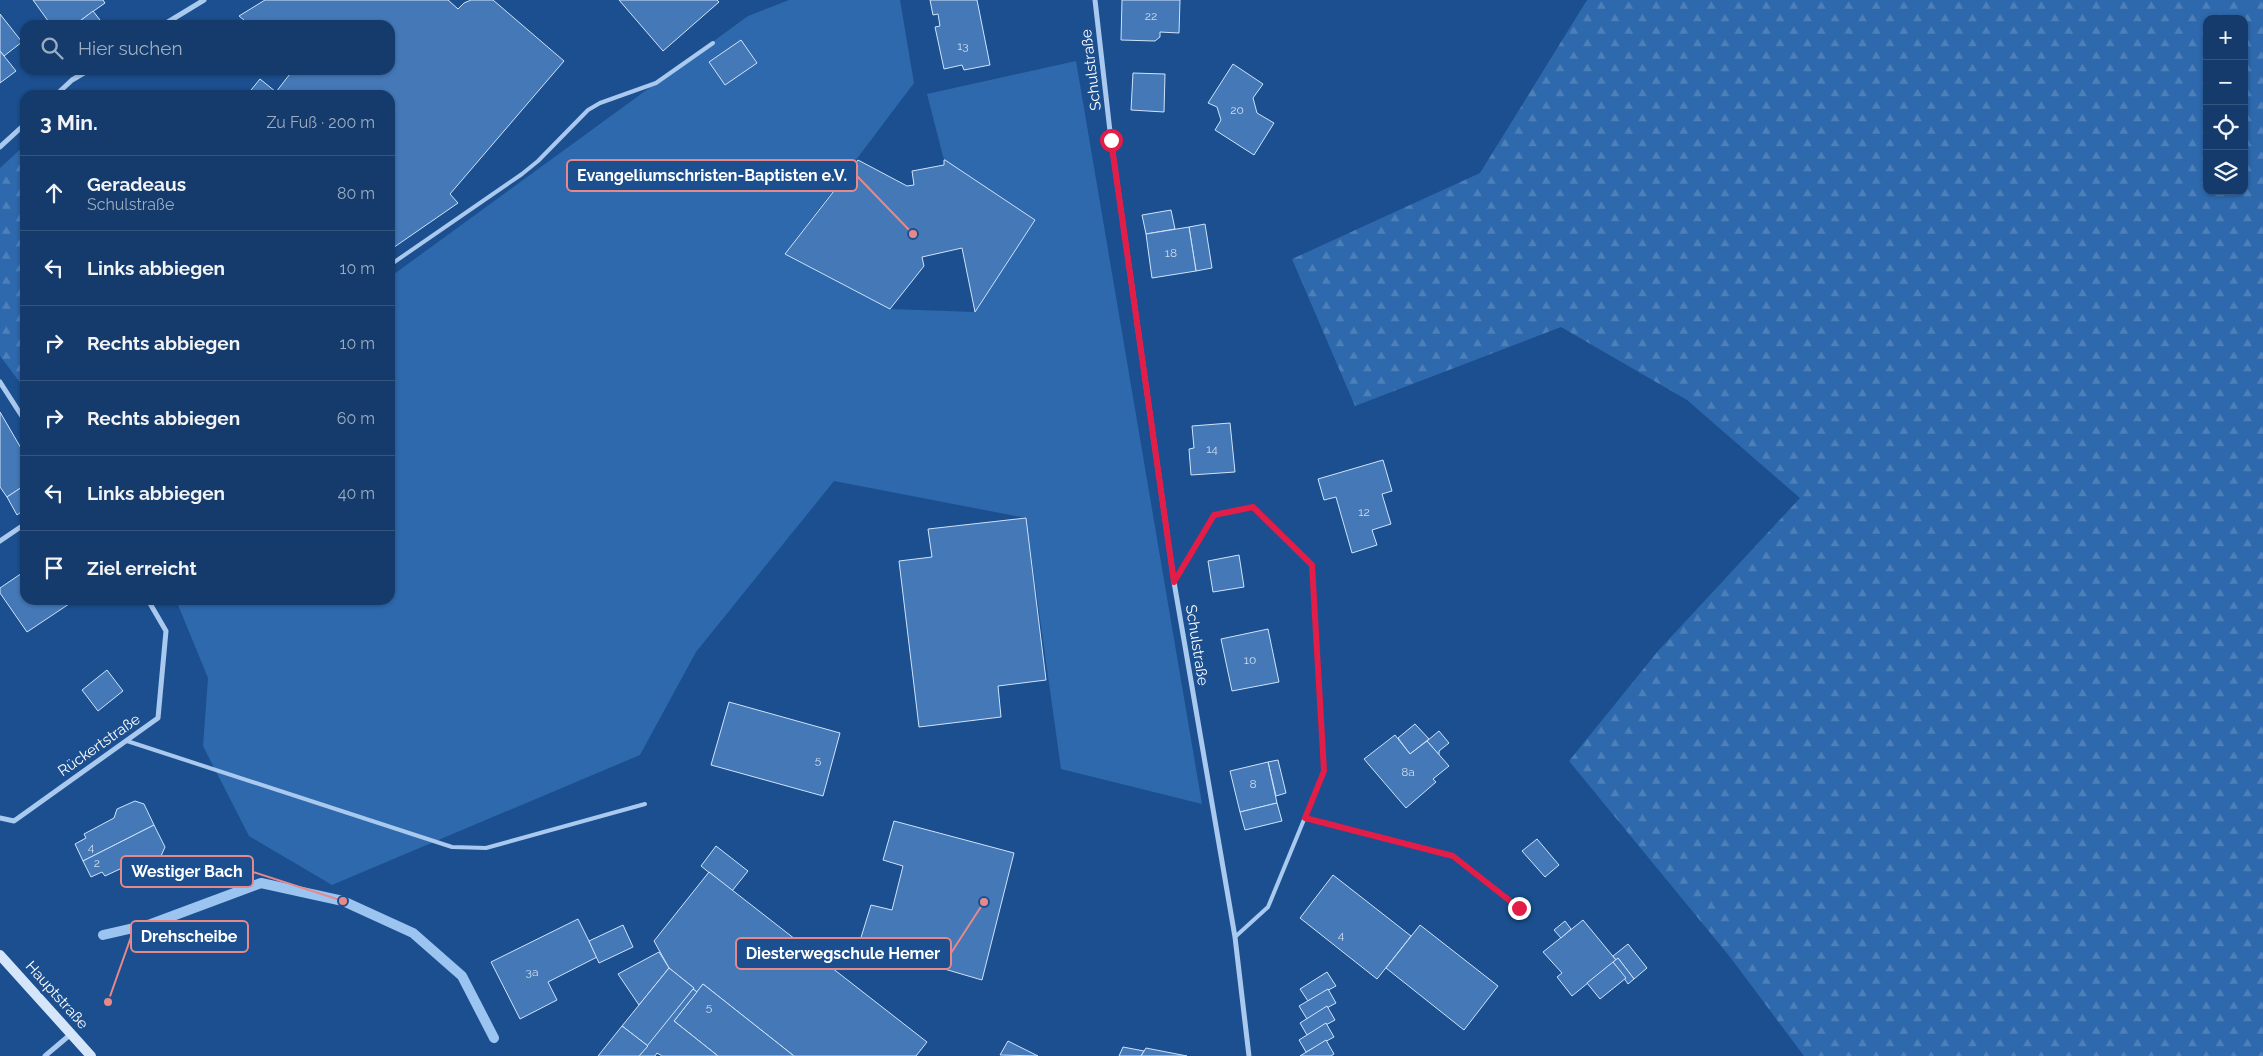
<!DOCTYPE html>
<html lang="de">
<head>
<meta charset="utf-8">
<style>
  body { margin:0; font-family:Raleway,sans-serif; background:#1d4271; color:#f1f3f6 }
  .controls { position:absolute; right:15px; top:15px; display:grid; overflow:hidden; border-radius:10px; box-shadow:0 1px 4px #0004 }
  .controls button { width:45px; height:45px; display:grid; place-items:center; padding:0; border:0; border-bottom:1px solid #33557e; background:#143b6b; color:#f1f3f6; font:25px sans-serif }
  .stop { position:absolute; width:15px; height:15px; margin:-11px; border:4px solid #e11d48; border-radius:50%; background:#fff }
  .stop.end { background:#e11d48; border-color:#fff; box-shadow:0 1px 5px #0008 }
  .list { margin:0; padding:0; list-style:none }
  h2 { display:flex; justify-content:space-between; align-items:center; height:65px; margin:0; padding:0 20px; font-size:21px }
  h2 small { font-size:16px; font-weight:400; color:#9dadc1 }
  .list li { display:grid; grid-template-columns:32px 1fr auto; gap:15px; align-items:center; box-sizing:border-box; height:75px; padding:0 20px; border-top:1px solid #33557e }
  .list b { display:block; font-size:19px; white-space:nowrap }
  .list p { margin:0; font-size:16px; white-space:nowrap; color:#9dadc1 }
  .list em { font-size:16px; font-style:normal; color:#9dadc1 }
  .icon { flex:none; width:28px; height:28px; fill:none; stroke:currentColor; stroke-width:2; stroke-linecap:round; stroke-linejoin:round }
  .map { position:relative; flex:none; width:2263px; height:1056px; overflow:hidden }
  .search { position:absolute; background:#143b6b; box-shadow:0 1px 4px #0004; left:20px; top:20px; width:375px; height:55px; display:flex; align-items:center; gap:12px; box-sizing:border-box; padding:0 18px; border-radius:15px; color:#9dadc1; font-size:19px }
  .panel { position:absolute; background:#143b6b; box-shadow:0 1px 4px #0004; left:20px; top:90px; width:375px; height:515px; border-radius:15px }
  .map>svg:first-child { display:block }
  .forest { fill:url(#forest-firs); fill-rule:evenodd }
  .green { fill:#2e69ad }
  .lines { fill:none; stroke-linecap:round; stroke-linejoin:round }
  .stream { stroke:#9cc4f0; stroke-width:10 }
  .building { fill:#4478b7; stroke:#cfe3fa }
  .lane { stroke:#a9c9ee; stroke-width:4 }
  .street { stroke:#a9c9ee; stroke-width:5 }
  .secondary { stroke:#d6e6fa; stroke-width:10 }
  .route { stroke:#e11d48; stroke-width:6 }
  .labels { text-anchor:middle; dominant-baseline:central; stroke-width:5; stroke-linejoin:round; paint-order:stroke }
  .number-label { font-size:12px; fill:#d0dded }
  .street-label { font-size:15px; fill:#fff; stroke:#1b4f8f }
  .leader { fill:none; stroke:#e88989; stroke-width:2 }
  .callout-dot { fill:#e88989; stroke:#1b4f8f; stroke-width:2 }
  .callout { fill:#1b4f8f; stroke:#e88989; stroke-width:2 }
  .callout-label { font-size:16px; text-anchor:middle; font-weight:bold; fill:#fff }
</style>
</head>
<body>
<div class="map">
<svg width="2263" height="1056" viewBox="0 0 2263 1056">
  <defs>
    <pattern id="forest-firs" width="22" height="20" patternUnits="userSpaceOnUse" patternTransform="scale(1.25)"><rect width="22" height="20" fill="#2e69ad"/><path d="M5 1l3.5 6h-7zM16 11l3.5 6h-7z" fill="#4d80b9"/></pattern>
  </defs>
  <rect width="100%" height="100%" fill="#1b4f8f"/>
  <g class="forest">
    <path d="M1587,0H2263V1056H1804L1730,957L1569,761L1658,651L1800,498L1687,400L1561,327L1355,406L1292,259L1480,173ZM2207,19H2244V191H2207Z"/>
    <path d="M25,145V389L0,356V168Z"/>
  </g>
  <path class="green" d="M789,0H900L914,83L785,254L890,309L975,312L1035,220L944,160L927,94L1076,61L1202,804L1061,769L1026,518L834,481L696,652L640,755L332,885L249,836L203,746L208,678L176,600H390V277L748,16Z"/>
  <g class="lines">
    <path class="stream" d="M103,935L151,924L261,883L343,901L413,933L462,976L494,1038"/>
  </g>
  <g class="building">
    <path d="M33,0H103L105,3L74,25H51Z"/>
    <path d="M265,0H448L458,9L464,3L471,0H493L564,61L450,194L458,203L390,250V95H247L260,79L276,92L293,70H390V25H250L239,16Z"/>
    <path d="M619,0H717L719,2L663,51Z"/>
    <path d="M930,0H977L990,65L964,70L962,65L944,69L935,27L940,26L938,14L933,15Z"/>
    <path d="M1122,0H1180L1179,33L1160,32V37L1155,41L1121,40Z"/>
    <path d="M93,11L100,20L93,25H83L80,21Z"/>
    <path d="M0,14L22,42L4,56L0,51Z"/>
    <path d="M741,40L757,63L725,85L709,62Z"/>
    <path d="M0,51L16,71L0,83Z"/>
    <path d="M1233,64L1263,84L1253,98L1257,113L1274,123L1254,155L1215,130L1221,120L1217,107L1208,103Z"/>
    <path d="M1133,73L1165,74L1164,112L1131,110Z"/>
    <path d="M858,160L907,186L914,185L912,171L944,165V160H945L1035,220L975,312L962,248L922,257L924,266L890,309L785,254Z"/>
    <path d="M1171,210L1175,229L1146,234L1142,215Z"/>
    <path d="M1205,224L1212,268L1196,271L1189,227Z"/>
    <path d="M1189,227L1196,271L1152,278L1146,234Z"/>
    <path d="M0,412L25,455V485L7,497L0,487Z"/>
    <path d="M1230,423L1235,472L1191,475L1189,449L1194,448L1192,426Z"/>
    <path d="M1383,460L1392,491L1382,494L1391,524L1372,530L1377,545L1352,553L1336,497L1324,500L1318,479Z"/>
    <path d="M25,485V509L17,515L7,497Z"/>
    <path d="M1026,518L1046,680L998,686L1001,717L919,727L899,561L932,557L928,529Z"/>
    <path d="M1239,555L1244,587L1213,592L1208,561Z"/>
    <path d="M25,571V600H75L27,632L0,593V588Z"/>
    <path d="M1268,629L1279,682L1232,691L1221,639Z"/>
    <path d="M107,670L123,691L98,711L82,690Z"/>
    <path d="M729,702L840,733L823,796L711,765Z"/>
    <path d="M1415,724L1429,739L1410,754L1398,738Z"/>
    <path d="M1439,731L1449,743L1439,751V755L1427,741Z"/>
    <path d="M1395,735L1410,754L1427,741L1449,766L1433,779L1436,782L1406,808L1364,759Z"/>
    <path d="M1278,760L1286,793L1276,796L1268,762Z"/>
    <path d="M1268,762L1277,803L1240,812L1230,771Z"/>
    <path d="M135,801L144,804L154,825L83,861L75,844L86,838L84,834L114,818L117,809Z"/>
    <path d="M1277,803L1282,821L1245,830L1240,812Z"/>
    <path d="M894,821L1014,853L982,980L859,944L871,905L892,910L903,866L883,860Z"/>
    <path d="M154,825L165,847L161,856L144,865L135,862L105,876L102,872L91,877L83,861Z"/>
    <path d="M1537,839L1559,865L1545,877L1522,851Z"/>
    <path d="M716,846L748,871L732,891L701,866Z"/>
    <path d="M709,872L927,1042L916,1056H794L703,984L697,992L693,989L694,988L669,968L654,941Z"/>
    <path d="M1333,875L1411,936L1377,979L1300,918Z"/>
    <path d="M578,919L597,957L548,982L557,1000L520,1019L491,962Z"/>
    <path d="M1583,920L1616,960L1572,996L1557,977L1562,973L1543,952Z"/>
    <path d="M1565,921L1571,929L1561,938L1554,930Z"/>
    <path d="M623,925L633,947L599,963L589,941Z"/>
    <path d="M1420,925L1498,986L1464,1030L1386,968Z"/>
    <path d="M1628,944L1647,968L1634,979L1618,958L1616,960L1613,956Z"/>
    <path d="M659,952L669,968L639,1005L618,974Z"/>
    <path d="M1618,958L1634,979L1628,984L1613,962Z"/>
    <path d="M1613,962L1626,978L1600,999L1587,983Z"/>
    <path d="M669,968L694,988L648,1046L622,1026Z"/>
    <path d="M1327,972L1336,986L1308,1001L1300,989Z"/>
    <path d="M703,984L794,1056H718L674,1021Z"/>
    <path d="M693,989L697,992L674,1021L718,1056H662L657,1053L655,1056H639Z"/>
    <path d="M1328,989L1336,1003L1307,1019L1299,1006Z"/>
    <path d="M1327,1006L1335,1020L1307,1035L1300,1023Z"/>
    <path d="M1326,1023L1334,1037L1306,1052L1299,1040Z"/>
    <path d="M622,1026L648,1046L639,1056H598Z"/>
    <path d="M1326,1040L1334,1054L1331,1056H1300Z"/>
    <path d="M1008,1041L1038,1056L1000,1055Z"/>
    <path d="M1123,1047L1144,1051L1141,1056H1119Z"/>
    <path d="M1146,1048L1187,1056H1141Z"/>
  </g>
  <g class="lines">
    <g class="lane">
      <path d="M390,265L522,174L538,161L588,110L600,103L656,83L713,43"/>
      <path d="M1174,582L1214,515L1253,507L1312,565L1324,771L1268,907L1235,937"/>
      <path d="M127,741L452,847L486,848L645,804"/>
      <path d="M1305,818L1453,856L1519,908"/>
    </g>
    <g class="street">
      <path d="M1095,0L1111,140L1174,582L1235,937L1249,1056"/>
      <path d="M163,25L204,0"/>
      <path d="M56,95L72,80L89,70"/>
      <path d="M0,147L25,124"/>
      <path d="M0,382L25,421"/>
      <path d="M0,541L25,524"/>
      <path d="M0,818L14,821L158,718L166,631L148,600"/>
      <path d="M45,1056L71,1034"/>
    </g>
    <path class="secondary" d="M0,955L91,1056"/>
  </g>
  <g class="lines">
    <path class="route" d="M1111,140L1174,582L1214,515L1253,507L1312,565L1324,771L1305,818L1453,856L1519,908"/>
  </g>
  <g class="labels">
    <g class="number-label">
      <text x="1151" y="16">22</text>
      <text x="963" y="46">13</text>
      <text x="1237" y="110">20</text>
      <text x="1171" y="253">18</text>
      <text x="1212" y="449">14</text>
      <text x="1364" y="512">12</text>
      <text x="1250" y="660">10</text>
      <text x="818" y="760">5</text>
      <text x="1408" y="772">8a</text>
      <text x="1253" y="784">8</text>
      <text x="91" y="847">4</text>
      <text x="97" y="863">2</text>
      <text x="1341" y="935">4</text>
      <text x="532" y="972">3a</text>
      <text x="709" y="1007">5</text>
    </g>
    <g class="street-label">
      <text transform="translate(1091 70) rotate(-97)">Schulstraße</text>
      <text transform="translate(1197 645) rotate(81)">Schulstraße</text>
      <text transform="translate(99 745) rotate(-35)">Rückertstraße</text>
      <text transform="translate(57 995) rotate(48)">Hauptstraße</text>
    </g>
  </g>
  <path class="leader" d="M913 234L857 176M343 901L253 872M108 1002L131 937M984 902L951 953"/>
  <g class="callout-dot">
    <circle cx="913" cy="234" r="5"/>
    <circle cx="343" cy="901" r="5"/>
    <circle cx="108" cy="1002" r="5"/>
    <circle cx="984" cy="902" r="5"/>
  </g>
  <g class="callout">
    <rect x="567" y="160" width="290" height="31" rx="5"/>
    <rect x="121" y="856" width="132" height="31" rx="5"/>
    <rect x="131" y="921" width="117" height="31" rx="5"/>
    <rect x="736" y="938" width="215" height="31" rx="5"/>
  </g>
  <g class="callout-label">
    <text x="712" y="181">Evangeliumschristen-Baptisten e.V.</text>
    <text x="187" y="877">Westiger Bach</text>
    <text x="189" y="942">Drehscheibe</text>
    <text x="843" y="959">Diesterwegschule Hemer</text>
  </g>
</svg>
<div class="controls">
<button>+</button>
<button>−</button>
<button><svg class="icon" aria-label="locate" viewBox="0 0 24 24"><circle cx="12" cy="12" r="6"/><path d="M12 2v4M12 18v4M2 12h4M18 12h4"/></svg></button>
<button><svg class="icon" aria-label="layers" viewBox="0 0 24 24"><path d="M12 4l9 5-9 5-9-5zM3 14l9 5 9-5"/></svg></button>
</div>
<div class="stop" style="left:1111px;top:140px"></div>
<div class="stop end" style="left:1519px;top:908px"></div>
<div class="search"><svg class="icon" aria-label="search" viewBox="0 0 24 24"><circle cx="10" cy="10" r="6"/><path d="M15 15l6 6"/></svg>Hier suchen</div>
<section class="panel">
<h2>3 Min.<small>Zu Fuß · 200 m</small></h2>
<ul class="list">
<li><svg class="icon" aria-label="ahead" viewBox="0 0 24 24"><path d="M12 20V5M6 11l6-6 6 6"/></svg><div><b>Geradeaus</b><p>Schulstraße</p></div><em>80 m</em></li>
<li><svg class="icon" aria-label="left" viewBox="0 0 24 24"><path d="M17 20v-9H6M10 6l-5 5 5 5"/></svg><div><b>Links abbiegen</b></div><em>10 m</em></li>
<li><svg class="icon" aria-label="right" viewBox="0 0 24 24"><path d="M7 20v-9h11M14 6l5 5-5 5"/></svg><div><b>Rechts abbiegen</b></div><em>10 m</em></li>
<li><svg class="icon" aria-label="right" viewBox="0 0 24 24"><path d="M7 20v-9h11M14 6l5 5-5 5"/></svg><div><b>Rechts abbiegen</b></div><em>60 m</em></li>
<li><svg class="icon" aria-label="left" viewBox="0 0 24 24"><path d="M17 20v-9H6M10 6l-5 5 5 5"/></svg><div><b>Links abbiegen</b></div><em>40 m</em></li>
<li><svg class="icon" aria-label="arrive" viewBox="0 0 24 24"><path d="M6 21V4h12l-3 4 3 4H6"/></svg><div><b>Ziel erreicht</b></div></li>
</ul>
</section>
</div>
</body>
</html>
